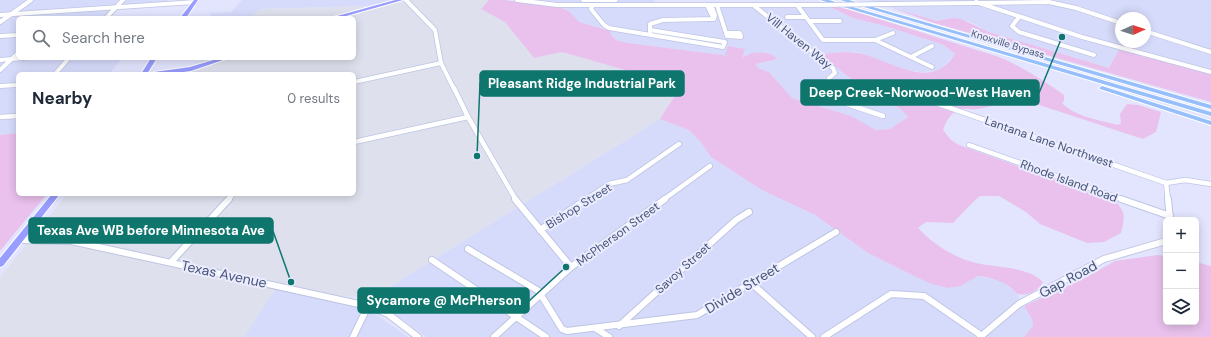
<!DOCTYPE html>
<html lang="en">
<head>
<meta charset="utf-8">
<style>
  body { margin:0; font-family:"DM Sans",sans-serif; background:#f2f2f3; color:#1f2937 }
  .controls { position:absolute; right:12px; bottom:12px; display:grid; overflow:hidden; border-radius:6px; box-shadow:0 2px 10px #0003 }
  .controls button { width:36px; height:36px; display:grid; place-items:center; padding:0; border:0; border-bottom:1px solid #e0e1e3; background:#fff; color:#1f2937; font:20px sans-serif }
  .compass { position:absolute; left:1115px; top:12px; width:36px; height:36px; border-radius:50%; background:#fff; box-shadow:0 2px 10px #0003; rotate:87deg }
  .list { margin:0; padding:0; list-style:none }
  h2 { display:flex; justify-content:space-between; align-items:center; height:52px; margin:0; padding:0 16px; font-size:17px }
  h2 small { font-size:13px; font-weight:400; color:#747a83 }
  .icon { flex:none; width:22px; height:22px; fill:none; stroke:currentColor; stroke-width:2; stroke-linecap:round; stroke-linejoin:round }
  .map { position:relative; flex:none; width:1211px; height:337px; overflow:hidden }
  .search { position:absolute; background:#fff; box-shadow:0 2px 10px #0003; left:16px; top:16px; width:340px; height:44px; display:flex; align-items:center; gap:10px; box-sizing:border-box; padding:0 14px; border-radius:6px; color:#747a83; font-size:15px }
  .panel { position:absolute; background:#fff; box-shadow:0 2px 10px #0003; left:16px; top:72px; width:340px; height:124px; border-radius:6px }
  .map>svg:first-child { display:block }
  .residential { fill:#d7dbfb; fill-rule:evenodd }
  .industrial { fill:#dee1ed }
  .green { fill:#e9c1ec }
  .lines { fill:none; stroke-linecap:round; stroke-linejoin:round }
  .minor-far2-casing { stroke:#bec5e3; stroke-width:5.5 }
  .minor-far1-casing { stroke:#bec5e3; stroke-width:6 }
  .minor-casing { stroke:#bec5e3; stroke-width:8 }
  .major-casing { stroke:#fff; stroke-width:2 }
  .highway-casing { stroke:#fff; stroke-width:2 }
  .minor-far2 { stroke:#fff; stroke-width:4 }
  .minor-far1 { stroke:#fff; stroke-width:4.5 }
  .minor { stroke:#fff; stroke-width:6 }
  .major { fill:#999dff; fill-rule:evenodd }
  .highway { fill:#96bffc; fill-rule:evenodd }
  .minor-bridge-casing { stroke:#bec5e3; stroke-width:5.5; stroke-linecap:butt }
  .minor-bridge { stroke:#fff; stroke-width:4 }
  .labels { text-anchor:middle; dominant-baseline:central; stroke-width:4; stroke-linejoin:round; paint-order:stroke }
  .far-street-label { font-size:10px; fill:#475677; stroke:#ebecff }
  .street-label { font-size:12px; fill:#475677; stroke:#ebecff }
  .near-street-label { font-size:14px; fill:#475677; stroke:#ebecff }
  .leader { fill:none; stroke:#0f766e; stroke-width:1.5 }
  .callout-dot { fill:#0f766e; stroke:#ebecff; stroke-width:1.5 }
  .callout { fill:#0f766e; stroke:#0f766e; stroke-width:1.5 }
  .callout-label { font-size:13px; text-anchor:middle; font-weight:bold; fill:#fff }
</style>
</head>
<body>
<div class="map">
<svg width="1211" height="337" viewBox="0 0 1211 337">
  <rect width="100%" height="100%" fill="#e3e5fe"/>
  <g class="residential">
    <path d="M0,0H169L166,3L0,15Z"/>
    <path d="M242,0H396L370,6L260,9L250,18H209L212,13L231,12Z"/>
    <path d="M523,0H654V4H558Z"/>
    <path d="M868,0H1211V71L1109,68L989,32L970,22L953,18L937,21L887,6L906,3L903,1L883,3ZM1121,18H1145V42H1121Z"/>
    <path d="M753,6L756,8L828,6L853,18L885,26L944,45L955,54L944,66L936,71L922,72L905,70L856,52L821,54L865,90L901,109L908,117L890,129L876,130L826,108L792,98L769,72L758,68L756,64L777,59L747,54L742,58L628,43L616,40L610,34V30L579,22L570,12L560,7Z"/>
    <path d="M114,8L108,18H18V58H122L109,74H18V133L0,135V16Z"/>
    <path d="M660,119L689,130L700,141L711,157L762,190L815,215L868,253L912,275L960,286L978,276L1000,281L1015,291L1032,319L1033,326L1024,337H426L386,307L370,301V299Z"/>
    <path d="M276,288L361,308L377,315L408,337H244Z"/>
  </g>
  <path class="industrial" d="M401,0H489L481,9L505,22L534,58L562,52L681,86L660,119L370,299L276,288L244,337H0V277L67,194H354V74H173L202,67L201,64H198L203,58H354V18H250L260,9L370,6Z"/>
  <g class="green">
    <path d="M489,0H505L560,7L570,12L579,22L611,31L610,34L616,40L628,43L737,57L725,55L728,46L745,49L742,58C750,51 770,50 777,59L756,64L758,68L769,72L792,98L851,116L876,130L890,129L908,117L901,109L865,90L820,54C832,53 845,51 857,53C889,58 930,94 955,54L944,45L885,26L853,18L828,6L844,8L999,57C1023,67 1043,80 1064,95V101L1062,103C1076,117 1099,120 1118,125L1121,123L1120,114L1127,104L1138,105L1161,112L1156,132L1143,139L1024,100C1006,100 994,107 977,109C972,110 966,108 961,109C951,112 946,121 943,130L951,140L959,145L1114,200C1126,212 1125,217 1121,233L1104,242L1087,243L1040,224L1026,212L999,196H980C970,204 962,214 953,223L926,222L918,228C933,244 954,258 976,263C997,268 1027,266 1043,282C1037,292 1028,296 1017,294C1009,283 991,277 978,276L960,286L948,288L932,284L912,275L868,253L815,215L762,190L711,157L700,141L689,130L660,119L681,86L562,52L534,58L505,22L481,9Z"/>
    <path d="M887,6L937,21L953,18L961,19L989,32L1109,68L1120,48L1211,73V102L931,22Z"/>
    <path d="M18,133V194H47L0,251V135Z"/>
    <path d="M1157,255L1166,256V322H1196V262L1211,266V337H1024L1033,326L1032,319L1024,306L1079,281L1115,261Z"/>
  </g>
  <g class="lines">
    <g class="minor-far2-casing">
      <g id="minor-far2">
        <path d="M406,0L435,30L441,63L454,89"/>
        <path d="M517,0L557,5H822"/>
        <path d="M583,0H616"/>
        <path d="M976,2L1082,37L1211,72"/>
        <path d="M885,4L1049,2L1076,8L1121,23"/>
        <path d="M593,5L591,9L604,25L609,28L723,47L725,42L650,30"/>
        <path d="M707,5L713,17"/>
        <path d="M717,5L726,33"/>
        <path d="M753,5L833,68L835,73L829,78L828,83L834,89"/>
        <path d="M797,5L823,40H875L932,67"/>
        <path d="M0,15L195,2"/>
        <path d="M787,17H805"/>
        <path d="M1019,17L1012,26L1019,32L1094,55"/>
        <path d="M106,18L123,0"/>
        <path d="M811,21H840"/>
        <path d="M0,22L31,0"/>
        <path d="M1145,31L1211,52"/>
        <path d="M650,32V24L663,20L714,19L715,15L711,5"/>
        <path d="M726,33H740L741,37L727,36Z"/>
        <path d="M0,36L18,35"/>
        <path d="M875,40L893,33"/>
        <path d="M911,57L932,46"/>
        <path d="M0,60L24,58"/>
        <path d="M0,70L18,53"/>
        <path d="M55,74L69,58"/>
        <path d="M354,82L441,63"/>
        <path d="M0,86L18,85"/>
      </g>
    </g>
    <g class="minor-far1-casing">
      <g id="minor-far1">
        <path d="M454,88L468,117L516,200"/>
        <path d="M833,88L847,104L883,116"/>
        <path d="M933,102L1166,183"/>
        <path d="M0,117L18,116"/>
        <path d="M354,142L468,117"/>
        <path d="M969,145L1124,200"/>
        <path d="M1166,183L1185,180L1211,184"/>
        <path d="M1166,183L1168,200"/>
        <path d="M228,200L233,194"/>
        <path d="M585,200L609,184L627,180L679,144"/>
        <path d="M663,200L710,166"/>
      </g>
    </g>
    <g class="minor-casing">
      <g id="minor">
        <path d="M515,199L571,267"/>
        <path d="M1121,199L1170,216"/>
        <path d="M1168,199L1170,220"/>
        <path d="M540,230L587,199"/>
        <path d="M20,240L71,241L368,306L388,314L418,337"/>
        <path d="M468,249L542,293"/>
        <path d="M432,260L546,337"/>
        <path d="M171,262L229,199"/>
        <path d="M750,282L812,337"/>
        <path d="M541,295L562,329L567,331L697,315L836,232"/>
        <path d="M619,326L736,220L749,212"/>
        <path d="M595,328L609,337"/>
        <path d="M353,337L368,306"/>
        <path d="M494,337L571,267L665,199"/>
        <path d="M824,337L891,294L924,296L982,336"/>
        <path d="M980,337L1019,304L1104,259L1166,241"/>
      </g>
    </g>
    <g class="major-casing">
      <g id="major">
        <path d="M194,0H198L186,18H180Z"/>
        <path d="M395,0H403L339,18H330Z"/>
        <path d="M151,58H157L147,74H141Z"/>
        <path d="M220,58H229L191,71L167,74H151L154,72L190,67Z"/>
        <path d="M52,194H60L3,266L0,267V258Z"/>
      </g>
    </g>
    <g class="highway-casing">
      <g id="highway">
        <path d="M820,0H829L1211,112V116Z"/>
        <path d="M840,0H849L1211,105V109Z"/>
        <path d="M1102,86L1211,121V125L1100,89L1099,88Z"/>
      </g>
    </g>
    <use href="#minor-far2" class="minor-far2"/>
    <use href="#minor-far1" class="minor-far1"/>
    <use href="#minor" class="minor"/>
    <use href="#major" class="major"/>
    <use href="#highway" class="highway"/>
    <g class="minor-bridge-casing">
      <path id="minor-bridge" d="M822,5L885,4"/>
    </g>
    <use href="#minor-bridge" class="minor-bridge"/>
  </g>
  <g class="labels">
    <g class="far-street-label">
      <text transform="translate(1008 44) rotate(17)">Knoxville Bypass</text>
    </g>
    <g class="street-label">
      <text transform="translate(799 41) rotate(39)">Vill Haven Way</text>
      <text transform="translate(1049 142) rotate(19)">Lantana Lane Northwest</text>
      <text transform="translate(1069 181) rotate(20)">Rhode Island Road</text>
      <text transform="translate(579 206) rotate(-32)">Bishop Street</text>
      <text transform="translate(618 234) rotate(-36)">McPherson Street</text>
      <text transform="translate(683 268) rotate(-42)">Savoy Street</text>
    </g>
    <g class="near-street-label">
      <text transform="translate(224 274) rotate(12)">Texas Avenue</text>
      <text transform="translate(1068 279) rotate(-28)">Gap Road</text>
      <text transform="translate(742 288) rotate(-31)">Divide Street</text>
    </g>
  </g>
  <path class="leader" d="M477 156L480 83M1062 37L1039 93M291 282L273 231M566 267L529 301"/>
  <g class="callout-dot">
    <circle cx="477" cy="156" r="4"/>
    <circle cx="1062" cy="37" r="4"/>
    <circle cx="291" cy="282" r="4"/>
    <circle cx="566" cy="267" r="4"/>
  </g>
  <g class="callout">
    <rect x="480" y="71" width="204" height="25" rx="4"/>
    <rect x="801" y="80" width="238" height="25" rx="4"/>
    <rect x="29" y="218" width="244" height="25" rx="4"/>
    <rect x="358" y="288" width="171" height="25" rx="4"/>
  </g>
  <g class="callout-label">
    <text x="582" y="88">Pleasant Ridge Industrial Park</text>
    <text x="920" y="97">Deep Creek-Norwood-West Haven</text>
    <text x="151" y="235">Texas Ave WB before Minnesota Ave</text>
    <text x="444" y="305">Sycamore @ McPherson</text>
  </g>
</svg>
<div class="controls">
<button>+</button>
<button>−</button>
<button><svg class="icon" aria-label="layers" viewBox="0 0 24 24"><path d="M12 4l9 5-9 5-9-5zM3 14l9 5 9-5"/></svg></button>
</div>
<svg class="compass" viewBox="-18 -18 36 36"><path d="M0-13l5 13h-10z" fill="#e53935"/><path d="M0 13l5-13h-10z" fill="#747a83"/></svg>
<div class="search"><svg class="icon" aria-label="search" viewBox="0 0 24 24"><circle cx="10" cy="10" r="6"/><path d="M15 15l6 6"/></svg>Search here</div>
<section class="panel">
<h2>Nearby<small>0 results</small></h2>
<ul class="list">
</ul>
</section>
</div>
</body>
</html>
